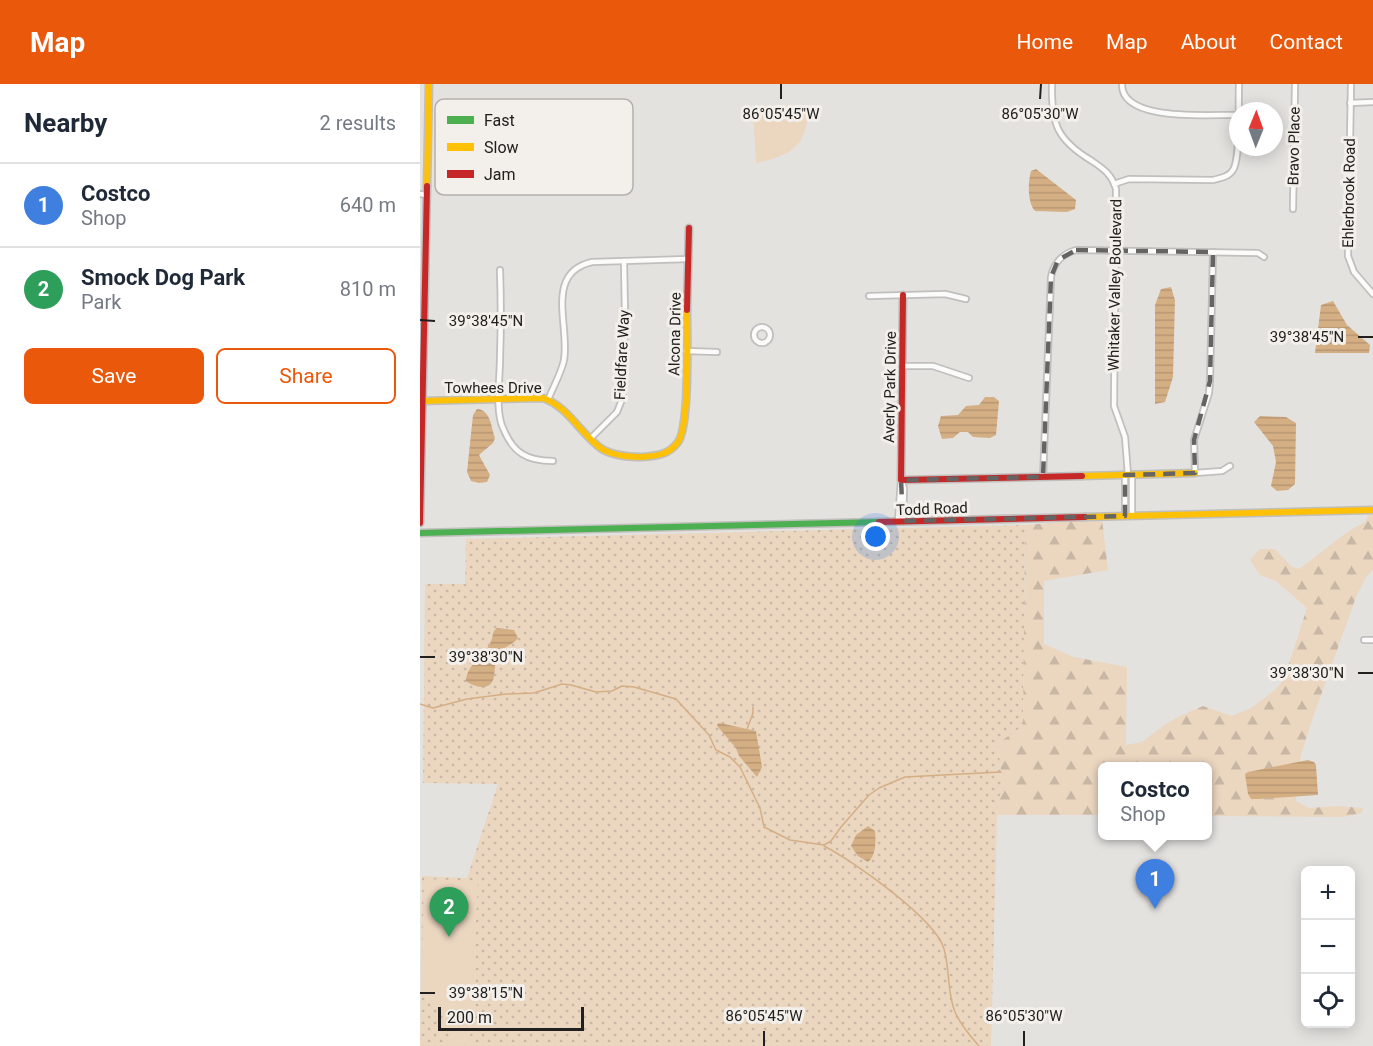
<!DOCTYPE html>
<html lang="en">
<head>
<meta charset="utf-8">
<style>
  body { margin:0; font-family:Roboto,sans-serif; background:#f6f6f7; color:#1f2937 }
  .controls { position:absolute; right:18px; bottom:18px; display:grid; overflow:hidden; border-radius:9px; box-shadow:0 3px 15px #0003 }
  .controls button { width:54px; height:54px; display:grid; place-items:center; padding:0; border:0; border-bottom:2px solid #e0e1e3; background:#fff; color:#1f2937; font:30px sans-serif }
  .compass { position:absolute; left:809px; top:18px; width:54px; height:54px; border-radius:50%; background:#fff; box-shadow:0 3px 15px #0003; rotate:1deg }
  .scale { position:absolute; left:18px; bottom:15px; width:146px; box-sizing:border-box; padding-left:6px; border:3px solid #21201e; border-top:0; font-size:16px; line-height:21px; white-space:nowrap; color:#21201e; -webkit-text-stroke:4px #f3efea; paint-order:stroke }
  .you { position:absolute; left:456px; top:453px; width:21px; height:21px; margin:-15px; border:4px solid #fff; border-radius:50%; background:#1a73e8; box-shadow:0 0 0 9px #1a73e833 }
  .badge { display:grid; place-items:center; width:39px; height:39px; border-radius:50%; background:#ea580c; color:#fff; font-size:20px; font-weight:700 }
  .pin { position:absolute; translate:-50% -50px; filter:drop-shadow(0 2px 3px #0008) }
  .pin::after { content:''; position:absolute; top:32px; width:21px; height:18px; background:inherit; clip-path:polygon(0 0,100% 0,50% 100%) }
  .popup { position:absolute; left:678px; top:678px; width:114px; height:78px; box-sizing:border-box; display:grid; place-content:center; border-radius:9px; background:#fff; filter:drop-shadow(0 2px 4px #0005); font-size:20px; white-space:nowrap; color:#747a83 }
  .popup b { font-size:22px; color:#1f2937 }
  .popup::after { content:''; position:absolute; left:50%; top:100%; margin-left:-12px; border:12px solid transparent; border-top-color:#fff }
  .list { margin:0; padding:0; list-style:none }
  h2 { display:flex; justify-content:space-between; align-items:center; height:78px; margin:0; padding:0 24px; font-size:26px }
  h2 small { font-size:20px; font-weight:400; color:#747a83 }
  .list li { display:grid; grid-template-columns:39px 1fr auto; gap:18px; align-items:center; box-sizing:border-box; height:84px; padding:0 24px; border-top:2px solid #e0e1e3 }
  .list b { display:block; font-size:22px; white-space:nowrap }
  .list p { margin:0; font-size:20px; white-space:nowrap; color:#747a83 }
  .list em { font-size:20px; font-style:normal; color:#747a83 }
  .actions { display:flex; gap:12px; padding:18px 24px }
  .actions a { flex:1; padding:14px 0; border:2px solid #ea580c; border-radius:9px; text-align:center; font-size:21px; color:#ea580c }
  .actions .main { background:#ea580c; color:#fff }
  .icon { flex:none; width:33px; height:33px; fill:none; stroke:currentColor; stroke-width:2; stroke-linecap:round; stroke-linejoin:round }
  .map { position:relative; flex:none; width:953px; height:962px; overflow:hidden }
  header { display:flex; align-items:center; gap:36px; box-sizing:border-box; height:84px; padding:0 30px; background:#ea580c; color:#fff }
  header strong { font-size:28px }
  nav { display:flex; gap:33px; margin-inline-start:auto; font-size:21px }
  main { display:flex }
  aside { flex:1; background:#fff }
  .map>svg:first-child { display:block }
  .grass { fill:url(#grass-dots) }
  .forest { fill:url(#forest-firs) }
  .park { fill:#ebd6c0 }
  .water { fill:url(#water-rules) }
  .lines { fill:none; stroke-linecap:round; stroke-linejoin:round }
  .stream { stroke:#d5af84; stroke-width:1.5 }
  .street-casing { stroke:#c0bfbd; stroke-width:8 }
  .fast-casing { stroke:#c0bfbd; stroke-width:9 }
  .slow-casing { stroke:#c0bfbd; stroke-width:9 }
  .jam-casing { stroke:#c0bfbd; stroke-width:9 }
  .street { stroke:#fbfbfa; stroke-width:4.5 }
  .fast { stroke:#4caf50; stroke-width:6 }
  .slow { stroke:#ffc107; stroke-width:6 }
  .jam { stroke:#c62828; stroke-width:6 }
  .marked { fill:none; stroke:#656462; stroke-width:4.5; stroke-dasharray:12 8; stroke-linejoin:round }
  .ticks { fill:none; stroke:#21201e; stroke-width:2 }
  .labels { text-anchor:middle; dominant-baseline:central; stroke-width:6; stroke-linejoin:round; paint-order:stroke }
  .street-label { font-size:15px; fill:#21201e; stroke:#f3efea }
  .key { fill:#f3efea; stroke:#b4b1ad; stroke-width:1.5 }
  .key-label { font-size:16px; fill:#21201e }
  .ticks-label { font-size:15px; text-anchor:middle; fill:#21201e; stroke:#f3efea; stroke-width:6; stroke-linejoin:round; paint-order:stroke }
</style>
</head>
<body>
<header>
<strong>Map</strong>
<nav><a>Home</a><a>Map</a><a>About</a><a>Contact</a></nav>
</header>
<main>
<aside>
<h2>Nearby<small>2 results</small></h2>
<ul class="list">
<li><span class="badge" style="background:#3f7fe0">1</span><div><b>Costco</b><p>Shop</p></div><em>640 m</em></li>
<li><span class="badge" style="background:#2e9e5b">2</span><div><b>Smock Dog Park</b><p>Park</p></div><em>810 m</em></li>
</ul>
<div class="actions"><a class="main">Save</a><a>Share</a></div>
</aside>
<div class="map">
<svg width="953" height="962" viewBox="0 0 953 962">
  <defs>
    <pattern id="grass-dots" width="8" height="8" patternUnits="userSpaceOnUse" patternTransform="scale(1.5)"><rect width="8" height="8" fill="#ebd6c0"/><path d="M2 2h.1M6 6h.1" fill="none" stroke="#c9b7a5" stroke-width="1.8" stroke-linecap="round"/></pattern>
    <pattern id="forest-firs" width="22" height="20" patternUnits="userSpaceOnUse" patternTransform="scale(1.5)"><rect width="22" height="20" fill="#ebd6c0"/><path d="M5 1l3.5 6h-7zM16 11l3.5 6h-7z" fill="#c9b7a5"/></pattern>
    <pattern id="water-rules" width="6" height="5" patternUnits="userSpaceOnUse" patternTransform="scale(1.5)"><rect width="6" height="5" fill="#d5af84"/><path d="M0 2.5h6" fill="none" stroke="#b79672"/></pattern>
  </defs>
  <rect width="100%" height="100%" fill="#e4e2df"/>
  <path class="grass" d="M605,441L603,642L578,659L582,697L577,731L571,962H0L2,792L47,794L78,700L3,699L5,500H45L46,455Z"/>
  <path class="forest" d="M949,430H953V486L946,493L936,513L890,642L881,671L876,717L889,724L917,722L943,724L942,729L923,733L788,732V682H682V731H577L582,697L578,659L603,642L605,441L682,435L688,486L624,497V560L654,573L707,583L706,661L722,658L744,641L762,631L783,622L812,632L831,624L855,606L864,595L887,524L856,497L840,491L830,476L840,465H855L871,482L879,485C901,470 920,450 945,438Z"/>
  <g class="park">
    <path d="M339,21H389C387,61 374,71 336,79L333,27Z"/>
    <path d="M4,795L58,797L50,961L32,962C27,936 25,923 1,908Z"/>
  </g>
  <g class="water">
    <path d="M616,85L656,116L655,125L647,128L615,127C607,118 608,98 611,87Z"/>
    <path d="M751,203L755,216L753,293L745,318L735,320V221L741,205Z"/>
    <path d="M913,217L927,241L950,261L949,269H895L901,221Z"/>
    <path d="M565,313H574L579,317L576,351L570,354L553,353L548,348H540L533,354L522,355L518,342L521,332L538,331L546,322L559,321Z"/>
    <path d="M57,325C71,326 71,343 75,354L73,359L59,371L70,391L67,398L59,399L51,397L47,388L53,331Z"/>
    <path d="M840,332L866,333L876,339L875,400L868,406L857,407L851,402L856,378L853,362L834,338Z"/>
    <path d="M77,544L94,546L98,554C93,561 84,562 79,569C73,580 76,592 72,598C67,607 52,602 46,597C47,579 65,573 71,557C74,551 71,549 77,544Z"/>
    <path d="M300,639L336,647L342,683L337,693L319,672L316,664L298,643L297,640Z"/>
    <path d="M888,676L894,678L896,681L898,711L839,715H831L828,710L825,690L828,688Z"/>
    <path d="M448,742L455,747C456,757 456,772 448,778L438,772L431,762L436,751Z"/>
  </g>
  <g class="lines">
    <g class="stream">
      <path d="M0,620L13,624L47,615L86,610L114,609L142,600L151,601L176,608L192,607L202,602L214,603L256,615L289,651L296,666L310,673L320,683L340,724L344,743L370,756L404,761L411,757L421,743L449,711L459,704L485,693L581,688"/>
      <path d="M327,645L333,629V623"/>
      <path d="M404,762C433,777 516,835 524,865C530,885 527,909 535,928C540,940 551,953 559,962"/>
    </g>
    <g class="street-casing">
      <g id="street">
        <path d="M632,0C631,40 637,56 672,77C684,85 692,91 696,105L694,322L705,353L708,391"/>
        <path d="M702,0C701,39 792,30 818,31"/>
        <path d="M931,0L928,172L934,188L953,210"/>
        <path d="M930,19L953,18"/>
        <path d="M694,100L709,95L793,96C800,94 809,93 813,86C821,73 818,18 819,0"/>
        <path d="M0,110L6,111"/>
        <path d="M873,125L875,0"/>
        <path d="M793,168L790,297L789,309L774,356L775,389L802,387L810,382"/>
        <path d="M80,186C81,215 81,245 80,274C80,294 75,327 83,344C93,369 107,377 133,377"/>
        <path d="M449,212L525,210L546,215"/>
        <circle cx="342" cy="251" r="8"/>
        <path d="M266,267L297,268"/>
        <path d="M482,282H513L549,294"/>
        <path d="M128,316C133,303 141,290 144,276C150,242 124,189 172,178L268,175"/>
        <path d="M171,354L197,328L203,313L205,232L204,177"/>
        <path d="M705,391V432"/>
        <path d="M712,391V432"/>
        <path d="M623,393L631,193C634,178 642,170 656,166L838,169L844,173"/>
        <path d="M478,437L481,396L484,404L483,437"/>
        <path d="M944,556H953"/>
      </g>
    </g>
    <g class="fast-casing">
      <path id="fast" d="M0,449L459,438"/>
    </g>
    <g class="slow-casing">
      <g id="slow">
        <path d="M7,102L9,0"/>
        <path d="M2,317L123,314C149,323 160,350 182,365C194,372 208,373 222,373C236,372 249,371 258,358C270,342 267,251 267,226"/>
        <path d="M662,392L775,389"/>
        <path d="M665,433L953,426"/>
      </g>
    </g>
    <g class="jam-casing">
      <g id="jam">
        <path d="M483,211L481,396L662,392"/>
        <path d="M267,226L269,144"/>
        <path d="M459,438L665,433"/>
        <path d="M0,439L7,102"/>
      </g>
    </g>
    <use href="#street" class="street"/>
    <use href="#fast" class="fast"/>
    <use href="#slow" class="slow"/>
    <use href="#jam" class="jam"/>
  </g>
  <path class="marked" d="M656,166L793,168L790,297L774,356L775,389L705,391V432L483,437L481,396L623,393L631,193L638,176Z"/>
  <path class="ticks" d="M361,15V0M620,15L621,0M0,236L15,237M938,253H953M0,573H15M938,589H953M0,909H15M344,962V947M604,962V947"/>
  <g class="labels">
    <g class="street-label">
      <text transform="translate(874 62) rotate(-89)">Bravo Place</text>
      <text transform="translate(929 109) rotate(-89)">Ehlerbrook Road</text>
      <text transform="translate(695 201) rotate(-89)">Whitaker Valley Boulevard</text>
      <text transform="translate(255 250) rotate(-89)">Alcona Drive</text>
      <text transform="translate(202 271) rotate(-87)">Fieldfare Way</text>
      <text transform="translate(470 303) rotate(-89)">Averly Park Drive</text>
      <text x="73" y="304">Towhees Drive</text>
      <text transform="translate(512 425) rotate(-2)">Todd Road</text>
    </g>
  </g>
  <rect x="15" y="15" width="198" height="96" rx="9" class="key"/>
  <rect x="27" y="32" width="27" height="8" fill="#4caf50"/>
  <rect x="27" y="59" width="27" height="8" fill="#ffc107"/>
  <rect x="27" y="86" width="27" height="8" fill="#c62828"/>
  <g class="key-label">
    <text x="64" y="42">Fast</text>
    <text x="64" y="69">Slow</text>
    <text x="64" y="96">Jam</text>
  </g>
  <g class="ticks-label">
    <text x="361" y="35">86°05'45"W</text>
    <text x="620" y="35">86°05'30"W</text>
    <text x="66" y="242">39°38'45"N</text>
    <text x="887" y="258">39°38'45"N</text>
    <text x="66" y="578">39°38'30"N</text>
    <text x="887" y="594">39°38'30"N</text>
    <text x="66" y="914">39°38'15"N</text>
    <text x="344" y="937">86°05'45"W</text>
    <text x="604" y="937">86°05'30"W</text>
  </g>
</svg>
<div class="controls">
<button>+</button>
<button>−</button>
<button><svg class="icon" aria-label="locate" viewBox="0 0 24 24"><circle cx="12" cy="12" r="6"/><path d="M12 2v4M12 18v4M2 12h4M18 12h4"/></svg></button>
</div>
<svg class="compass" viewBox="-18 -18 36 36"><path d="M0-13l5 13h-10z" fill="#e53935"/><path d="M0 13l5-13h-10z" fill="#747a83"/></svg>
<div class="scale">200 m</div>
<div class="you"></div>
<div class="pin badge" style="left:735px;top:825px;background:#3f7fe0">1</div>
<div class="popup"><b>Costco</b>Shop</div>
<div class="pin badge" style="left:29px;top:853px;background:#2e9e5b">2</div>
</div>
</main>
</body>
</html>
